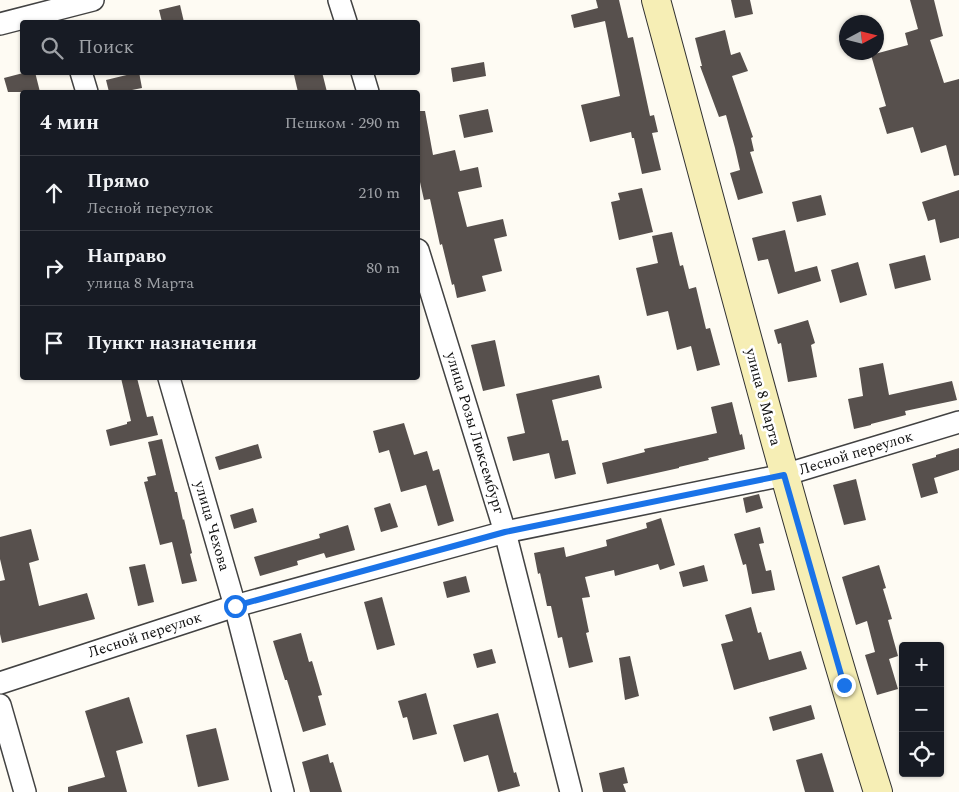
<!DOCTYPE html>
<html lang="ru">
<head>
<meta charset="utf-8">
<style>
  body { margin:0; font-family:Spectral,serif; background:#20242c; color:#f1f3f6 }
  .controls { position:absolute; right:15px; bottom:15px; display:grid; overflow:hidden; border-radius:5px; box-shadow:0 1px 4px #0004 }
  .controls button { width:45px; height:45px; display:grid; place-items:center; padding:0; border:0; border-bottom:1px solid #363941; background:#171b24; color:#f1f3f6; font:25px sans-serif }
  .compass { position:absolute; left:839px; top:15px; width:45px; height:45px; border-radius:50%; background:#171b24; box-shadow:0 1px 4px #0004; rotate:83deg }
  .stop { position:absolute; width:15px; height:15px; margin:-11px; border:4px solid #1a73e8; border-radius:50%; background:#fff }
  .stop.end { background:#1a73e8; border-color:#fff; box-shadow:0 1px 5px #0008 }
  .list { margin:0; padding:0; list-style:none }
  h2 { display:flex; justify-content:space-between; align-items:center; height:65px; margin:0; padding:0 20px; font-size:21px }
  h2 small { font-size:16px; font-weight:400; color:#9ea1a6 }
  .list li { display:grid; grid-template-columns:32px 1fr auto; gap:15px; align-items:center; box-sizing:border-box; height:75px; padding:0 20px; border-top:1px solid #363941 }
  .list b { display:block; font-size:19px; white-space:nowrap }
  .list p { margin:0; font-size:16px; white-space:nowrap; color:#9ea1a6 }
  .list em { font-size:16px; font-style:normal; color:#9ea1a6 }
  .icon { flex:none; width:28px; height:28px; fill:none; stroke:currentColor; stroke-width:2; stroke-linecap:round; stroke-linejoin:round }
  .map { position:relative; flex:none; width:959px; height:792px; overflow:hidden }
  .search { position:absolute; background:#171b24; box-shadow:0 1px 4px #0004; left:20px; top:20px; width:400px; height:55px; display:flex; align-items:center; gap:12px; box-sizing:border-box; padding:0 18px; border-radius:5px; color:#9ea1a6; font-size:19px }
  .panel { position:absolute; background:#171b24; box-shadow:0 1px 4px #0004; left:20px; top:90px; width:400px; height:290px; border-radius:5px }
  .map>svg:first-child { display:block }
  .building { fill:#57504d }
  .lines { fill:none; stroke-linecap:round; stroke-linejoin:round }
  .minor-casing { stroke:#424242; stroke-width:24 }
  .secondary-casing { stroke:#313131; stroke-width:30 }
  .minor { stroke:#fff; stroke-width:21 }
  .secondary { stroke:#f6eeb5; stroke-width:28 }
  .route { stroke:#1a73e8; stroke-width:6 }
  .labels { text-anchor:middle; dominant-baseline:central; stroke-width:5; stroke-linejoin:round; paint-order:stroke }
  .street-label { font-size:15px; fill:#0f0f0f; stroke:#fff }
</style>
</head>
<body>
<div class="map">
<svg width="959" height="792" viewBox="0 0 959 792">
  <rect width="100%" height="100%" fill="#fefbf3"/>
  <g class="building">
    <path d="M596,0H619L628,38L633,37L650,116L654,115L658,132L652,133L661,170L642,174L634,138H632L631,132L590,142L581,105L620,96L605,21L574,28L571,15L598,8Z"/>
    <path d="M731,0H750L753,14L735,18Z"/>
    <path d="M910,0H934L943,36L930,40L944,83L959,79V175L954,176L946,145L921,153L913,127L887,134L879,108L886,106L871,55L908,45L905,33L918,29Z"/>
    <path d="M180,5L184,22H162L159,10Z"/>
    <path d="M725,30L731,55L740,52L748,71L732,76L753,137L751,138L754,151L750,152L763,193L738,200L730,173L740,170L735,148L726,115L719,117L700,66H702L695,38Z"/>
    <path d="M484,62L486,76L453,82L451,68Z"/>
    <path d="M27,72H35L40,92H8L4,78Z"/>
    <path d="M139,72L142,88L122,92H109L106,80Z"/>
    <path d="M302,72H322L327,92H298L294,75Z"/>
    <path d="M488,109L493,132L464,138L459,115Z"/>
    <path d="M418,111H425L433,155L455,150L460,171L478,167L482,187L458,192L467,227L503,219L507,236L494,239L502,271L482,276L486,291L457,298L454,284L452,285L442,244L440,245L430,199L424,200L418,173Z"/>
    <path d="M642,188L653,232L619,240L611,202L620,200L618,193Z"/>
    <path d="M959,190V238L940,243L935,219L928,221L922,202Z"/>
    <path d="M821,195L826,215L797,222L792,202Z"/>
    <path d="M785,230L795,272L817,266L821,281L778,294L768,259L758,261L752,238Z"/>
    <path d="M672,232L680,266L683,265L689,289L696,287L706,329L710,328L720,365L697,371L691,346L677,350L668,311L647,316L636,268L658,263L652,236Z"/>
    <path d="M925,255L931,280L895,289L889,264Z"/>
    <path d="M858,262L867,295L840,303L831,270Z"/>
    <path d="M808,320L815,343L811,345L817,377L788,382L781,343L778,344L774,330Z"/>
    <path d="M495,340L505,386L483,391L471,345Z"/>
    <path d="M883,363L889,395L952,381L957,400L905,411L906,415L871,424V425L854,429L848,399L863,396L859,368Z"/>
    <path d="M599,375L602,388L552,400L562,441L568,440L576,474L555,479L549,453L513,461L507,437L525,433L516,394Z"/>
    <path d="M121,378H137L147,417L153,416L158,435L110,446L106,430L127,424V422L131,421Z"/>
    <path d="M732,402L740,435L742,434L745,449L708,458L709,460L679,467V468L607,484L602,463L645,452L644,449L717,433L711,407Z"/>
    <path d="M404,423L414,455L427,451L433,471L439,469L454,521L438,526L426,485L401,492L389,450L379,453L373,431Z"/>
    <path d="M162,439L175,492H177L183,520L184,519L192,553L190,554L197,581L182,584L172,542L160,545L144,482L148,481L147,477L156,475L148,442Z"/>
    <path d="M258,444L262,458L219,470L215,457Z"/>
    <path d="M959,448V470L934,478L938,493L921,498L912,464L936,457V455Z"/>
    <path d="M856,479L866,520L844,525L833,485Z"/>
    <path d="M759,494L763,508L746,513L743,498Z"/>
    <path d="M390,503L398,527L381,532L374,508Z"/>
    <path d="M253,508L257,522L234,529L230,515Z"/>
    <path d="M661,518L675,565L660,570L658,564L615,576L614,570L585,577L590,597L582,598L589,632L586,633L593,662L569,668L562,637L558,638L551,606H547L540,573L538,574L534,553L564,547L566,557L607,546L606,540L647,528L646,523Z"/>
    <path d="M348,525L355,550L326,558L324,553L297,561L298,565L260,576L254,557L320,538L319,534Z"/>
    <path d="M760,527L764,543L759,544L766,571L771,570L775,590L752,594L746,564L743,565L734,534Z"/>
    <path d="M31,529L39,560L29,563L39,606L87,593L95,619L2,643L0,634V581L5,580L0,559V537Z"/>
    <path d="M145,564L154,602L138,606L129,567Z"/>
    <path d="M704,565L708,581L683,587L679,572Z"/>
    <path d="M879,565L886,588L883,589L892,619L888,620L898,656L889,659L898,689L877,695L865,655L875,652L867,621L856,625L842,577Z"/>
    <path d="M466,576L470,592L447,598L443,582Z"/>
    <path d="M382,597L395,645L377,650L364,602Z"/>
    <path d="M751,607L758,633L761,632L769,660L801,651L807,669L734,690L721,644L733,641L725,615Z"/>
    <path d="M301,633L309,662L312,661L322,695L318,696L326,725L303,732L287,680H285L273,641Z"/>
    <path d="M492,649L496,663L477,668L473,654Z"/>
    <path d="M630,656L639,696L625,700L619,658Z"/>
    <path d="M426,693L437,734L413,740L407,717L403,718L398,701Z"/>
    <path d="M129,697L143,743L116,751L127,792H68V787L105,777L85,711Z"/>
    <path d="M811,705L815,719L773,731L769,717Z"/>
    <path d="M498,713L514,773L516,772L520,786L498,792L488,755L464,762L453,725Z"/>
    <path d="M216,728L229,780L198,787L186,735Z"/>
    <path d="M822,753L834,792H805L796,760Z"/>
    <path d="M328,754L330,763L333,762L342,792H310L302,762Z"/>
    <path d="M624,767L628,783L623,784L626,792H603L599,773Z"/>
  </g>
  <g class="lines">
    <g class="minor-casing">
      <g id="minor">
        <path d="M339,0L346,22"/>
        <path d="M0,24L93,0"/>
        <path d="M81,72L87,92"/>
        <path d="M362,72L368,92"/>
        <path d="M418,250L505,532L571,792"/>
        <path d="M169,378L235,606L283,792"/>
        <path d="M0,683L235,606L505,532L784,475L959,422"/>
        <path d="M0,705L25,792"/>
      </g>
    </g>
    <g class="secondary-casing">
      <path id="secondary" d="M656,0C728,265 796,530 878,792"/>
    </g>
    <use href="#minor" class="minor"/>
    <use href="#secondary" class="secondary"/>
  </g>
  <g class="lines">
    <path class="route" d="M235,606L505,532L784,475L844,685"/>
  </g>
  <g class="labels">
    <g class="street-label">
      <text transform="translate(763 397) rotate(75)">улица 8 Марта</text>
      <text transform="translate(475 433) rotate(73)">улица Розы Люксембург</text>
      <text transform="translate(856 453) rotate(-17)">Лесной переулок</text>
      <text transform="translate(212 526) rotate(74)">улица Чехова</text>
      <text transform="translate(145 635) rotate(-18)">Лесной переулок</text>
    </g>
  </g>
</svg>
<div class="controls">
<button>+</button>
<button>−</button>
<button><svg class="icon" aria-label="locate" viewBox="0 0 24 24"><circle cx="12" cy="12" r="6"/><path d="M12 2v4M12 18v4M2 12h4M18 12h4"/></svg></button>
</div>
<svg class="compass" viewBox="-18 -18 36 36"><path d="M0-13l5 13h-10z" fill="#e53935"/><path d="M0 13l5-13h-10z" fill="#9ea1a6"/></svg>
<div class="stop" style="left:235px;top:606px"></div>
<div class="stop end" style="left:844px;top:685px"></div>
<div class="search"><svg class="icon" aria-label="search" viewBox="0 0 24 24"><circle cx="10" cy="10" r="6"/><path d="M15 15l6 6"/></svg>Поиск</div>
<section class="panel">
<h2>4 мин<small>Пешком · 290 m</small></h2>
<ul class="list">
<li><svg class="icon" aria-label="ahead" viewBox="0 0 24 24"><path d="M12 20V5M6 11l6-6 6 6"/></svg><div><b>Прямо</b><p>Лесной переулок</p></div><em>210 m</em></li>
<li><svg class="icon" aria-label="right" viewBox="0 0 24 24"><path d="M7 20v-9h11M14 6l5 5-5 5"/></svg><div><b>Направо</b><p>улица 8 Марта</p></div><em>80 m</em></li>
<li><svg class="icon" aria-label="arrive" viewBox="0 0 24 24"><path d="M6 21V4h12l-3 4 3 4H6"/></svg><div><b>Пункт назначения</b></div></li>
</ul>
</section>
</div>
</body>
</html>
